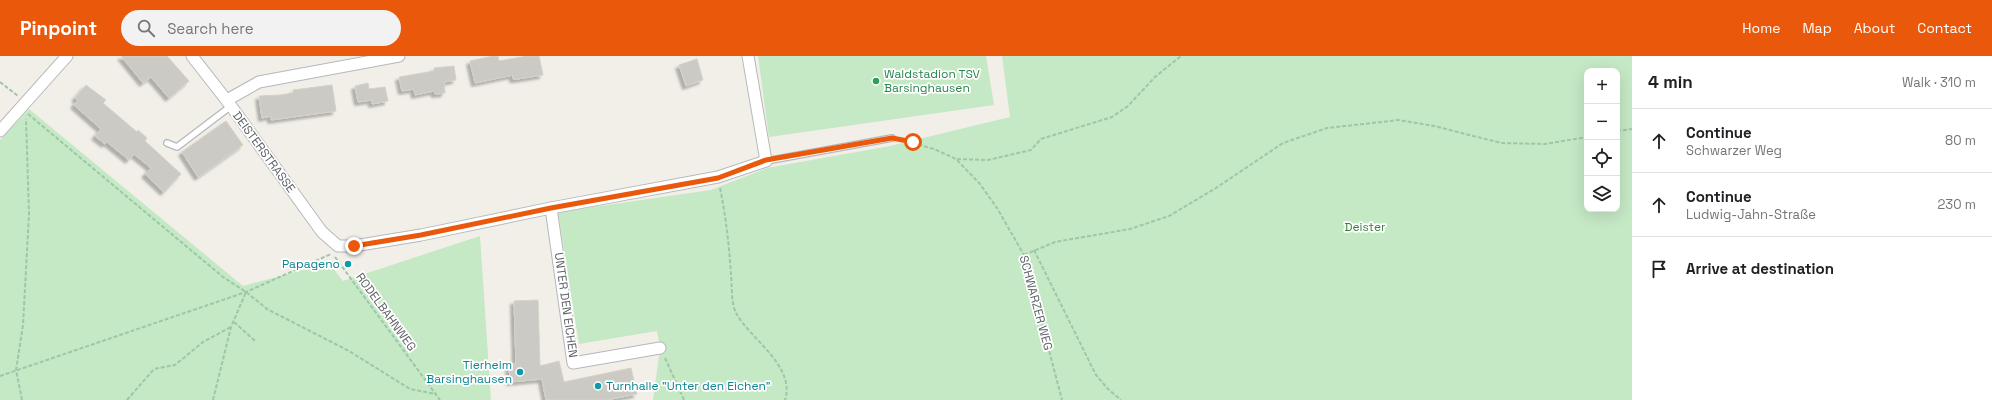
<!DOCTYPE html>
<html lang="en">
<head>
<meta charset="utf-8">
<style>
  body { margin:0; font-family:"Space Grotesk",sans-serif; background:#f2f2f2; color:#202124 }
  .controls { position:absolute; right:12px; top:12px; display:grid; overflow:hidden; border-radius:8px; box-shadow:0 4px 16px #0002 }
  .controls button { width:36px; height:36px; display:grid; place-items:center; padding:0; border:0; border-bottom:1px solid #e0e0e0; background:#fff; color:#202124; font:20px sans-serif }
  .stop { position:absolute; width:12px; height:12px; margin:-9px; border:3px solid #ea580c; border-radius:50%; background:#fff }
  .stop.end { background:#ea580c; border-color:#fff; box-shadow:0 1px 4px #0008 }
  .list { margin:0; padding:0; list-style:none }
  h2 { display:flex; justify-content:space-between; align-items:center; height:52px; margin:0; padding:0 16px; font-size:17px }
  h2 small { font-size:13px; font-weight:400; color:#757577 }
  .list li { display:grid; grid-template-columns:26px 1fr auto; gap:12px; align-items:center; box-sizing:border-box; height:64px; padding:0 16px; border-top:1px solid #e0e0e0 }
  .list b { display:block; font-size:15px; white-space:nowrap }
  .list p { margin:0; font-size:13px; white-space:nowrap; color:#757577 }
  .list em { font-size:13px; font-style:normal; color:#757577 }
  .icon { flex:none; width:22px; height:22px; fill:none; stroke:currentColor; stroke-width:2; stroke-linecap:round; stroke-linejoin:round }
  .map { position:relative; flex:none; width:1632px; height:344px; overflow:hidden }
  header { display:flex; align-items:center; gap:24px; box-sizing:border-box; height:56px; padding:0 20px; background:#ea580c; color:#fff }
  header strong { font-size:19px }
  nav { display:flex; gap:22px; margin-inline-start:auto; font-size:14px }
  .search { width:280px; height:36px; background:#f2f2f2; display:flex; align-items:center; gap:10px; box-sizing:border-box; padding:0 14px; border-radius:22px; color:#757577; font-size:15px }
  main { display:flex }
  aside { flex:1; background:#fff }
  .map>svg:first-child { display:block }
  .green { fill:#c5e8c5; fill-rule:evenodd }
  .building { fill:#cccac5; stroke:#d6d1c6; filter:url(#shadow) }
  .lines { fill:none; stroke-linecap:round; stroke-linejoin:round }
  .service-casing { stroke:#b5b8bc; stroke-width:8 }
  .minor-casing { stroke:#b5b8bc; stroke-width:13 }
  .path { stroke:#9cc7a9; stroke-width:2; stroke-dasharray:4 2; stroke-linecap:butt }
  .service { stroke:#fff; stroke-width:5.5 }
  .minor { stroke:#fff; stroke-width:11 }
  .route { stroke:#ea580c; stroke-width:5 }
  .leisure-dot { fill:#2e9e5b; stroke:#fff; stroke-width:1.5 }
  .culture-dot { fill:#0f9aa8; stroke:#fff; stroke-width:1.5 }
  .labels { text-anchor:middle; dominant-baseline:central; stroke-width:3.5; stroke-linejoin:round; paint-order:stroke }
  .leisure-label { font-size:12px; fill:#27864d; stroke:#fff; text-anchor:start }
  .street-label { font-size:12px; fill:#5f6368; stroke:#fff }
  .park-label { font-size:12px; fill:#348238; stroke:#fff }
  .culture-label { font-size:12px; fill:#0d838f; stroke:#fff; text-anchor:end }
</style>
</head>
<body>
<header>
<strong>Pinpoint</strong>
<div class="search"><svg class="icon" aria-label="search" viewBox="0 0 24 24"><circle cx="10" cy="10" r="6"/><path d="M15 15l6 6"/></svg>Search here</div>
<nav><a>Home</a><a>Map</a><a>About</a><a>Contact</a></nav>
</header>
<main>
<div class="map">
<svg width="1632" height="344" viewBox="0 0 1632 344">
  <defs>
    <filter id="shadow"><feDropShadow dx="-3.5" dy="3.5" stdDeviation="1" flood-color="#0004"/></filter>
  </defs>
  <rect width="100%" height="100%" fill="#f1efe8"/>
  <g class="green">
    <path d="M758,0H986L994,49L769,81Z"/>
    <path d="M1002,0H1632V344H653L660,292L657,275L579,288L558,156L711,134L767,112L890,90L1010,61ZM1587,15H1617V153H1587Z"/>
    <path d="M29,53L243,230L329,207L343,225L480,180L491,344H0V84Z"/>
  </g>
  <g class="building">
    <path d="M121,0H167L189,25L169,42L151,21L143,27Z"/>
    <path d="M493,0H498L499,5L527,0H539L543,19L517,23H513V19L475,27L470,5Z"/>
    <path d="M697,3L703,24L686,30L679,9Z"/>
    <path d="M454,10L456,24L444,26L445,37L435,38L434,35L415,39L414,33L402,35L399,21L434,15V12Z"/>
    <path d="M368,27L369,33L385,31L388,45L372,48V44L358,46L355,30Z"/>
    <path d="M86,29L106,44L103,47L137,76L138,74L147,82L145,85L181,118L164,136L145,118L151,112L134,98L129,104L107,86L105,88L95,80L101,73L74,49L78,44L75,42Z"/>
    <path d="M332,29L336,55L271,64V60L262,62L259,40L280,39L293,37V34Z"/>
    <path d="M226,65L243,89L198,121L182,96Z"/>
    <path d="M538,244L540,310L559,305L564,326L631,312L637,338L606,344H546L542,323L510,326L509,309L516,308L514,245Z"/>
  </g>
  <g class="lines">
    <g class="service-casing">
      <g id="service">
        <path d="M167,87L177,91L231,50"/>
        <path d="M766,105L892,82"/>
      </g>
    </g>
    <g class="minor-casing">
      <g id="minor">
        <path d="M192,0L231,50L322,176L338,190H354L421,179L551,152L718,121L766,105L748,0"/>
        <path d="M227,44L259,26L399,0"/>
        <path d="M0,75L67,0"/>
        <path d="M551,152L573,307L660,292"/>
      </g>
    </g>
    <g class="path">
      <path d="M0,26L18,40"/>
      <path d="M28,58L223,221L246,236L267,253L349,295L410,333L436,338"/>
      <path d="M1617,75L1632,73"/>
      <path d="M901,84L934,93L956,103L980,128L997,152L1024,199L1062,344"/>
      <path d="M957,103L988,104L1031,94L1041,83L1112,61L1128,50L1155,21L1181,0"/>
      <path d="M720,132C726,161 729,189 731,218C732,229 731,247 736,257C750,283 796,310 785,344"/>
      <path d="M1034,194L1096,319L1108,333L1121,344"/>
      <path d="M1024,199L1055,186L1130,173L1169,160L1216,132L1283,87L1327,72L1399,64L1434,70L1501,87L1545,88L1587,81"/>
      <path d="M335,201L440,344"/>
      <path d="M234,266L255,285"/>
      <path d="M665,302L684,344"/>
      <path d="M0,320L246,236L331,198"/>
      <path d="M22,344L16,314L23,269L29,158L26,63"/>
      <path d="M127,344L154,313L175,309L203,286L231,271"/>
      <path d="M213,344L231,271L246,236"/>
    </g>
    <use href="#service" class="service"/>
    <use href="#minor" class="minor"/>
  </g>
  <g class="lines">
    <path class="route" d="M354,190L421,179L551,152L718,122L766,104L892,82L913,86"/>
  </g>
  <circle class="leisure-dot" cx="876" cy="25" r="4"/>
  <g class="culture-dot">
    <circle cx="348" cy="208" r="4"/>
    <circle cx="520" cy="316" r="4"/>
    <circle cx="598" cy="330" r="4"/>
  </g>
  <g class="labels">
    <g class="leisure-label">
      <text x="884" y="18">Waldstadion TSV<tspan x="884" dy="14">Barsinghausen</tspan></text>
    </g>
    <g class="street-label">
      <text transform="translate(264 96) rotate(54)">DEISTERSTRASSE</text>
      <text transform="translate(1036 247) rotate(75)">SCHWARZER WEG</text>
      <text transform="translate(566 249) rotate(82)">UNTER DEN EICHEN</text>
      <text transform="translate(386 256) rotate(54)">RODELBAHNWEG</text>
    </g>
    <g class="park-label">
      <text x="1365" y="171">Deister</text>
    </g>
    <g class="culture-label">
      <text x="340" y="208">Papageno</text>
      <text x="512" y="309">Tierheim<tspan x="512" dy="14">Barsinghausen</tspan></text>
      <text x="606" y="330" text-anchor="start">Turnhalle "Unter den Eichen"</text>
    </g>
  </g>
</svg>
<div class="controls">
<button>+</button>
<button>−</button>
<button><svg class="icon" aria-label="locate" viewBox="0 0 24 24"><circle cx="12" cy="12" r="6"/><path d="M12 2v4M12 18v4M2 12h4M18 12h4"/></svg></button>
<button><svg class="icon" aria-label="layers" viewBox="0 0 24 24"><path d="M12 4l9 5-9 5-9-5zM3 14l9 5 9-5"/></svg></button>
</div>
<div class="stop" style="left:913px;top:86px"></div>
<div class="stop end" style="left:354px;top:190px"></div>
</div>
<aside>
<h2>4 min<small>Walk · 310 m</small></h2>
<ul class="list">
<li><svg class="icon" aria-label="ahead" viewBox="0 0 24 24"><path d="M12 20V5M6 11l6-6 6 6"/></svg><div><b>Continue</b><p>Schwarzer Weg</p></div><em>80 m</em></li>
<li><svg class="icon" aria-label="ahead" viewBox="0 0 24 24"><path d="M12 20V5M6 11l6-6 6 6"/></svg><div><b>Continue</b><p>Ludwig-Jahn-Straße</p></div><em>230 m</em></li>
<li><svg class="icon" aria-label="arrive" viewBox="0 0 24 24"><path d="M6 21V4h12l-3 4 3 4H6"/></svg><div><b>Arrive at destination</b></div></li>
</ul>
</aside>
</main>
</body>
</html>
